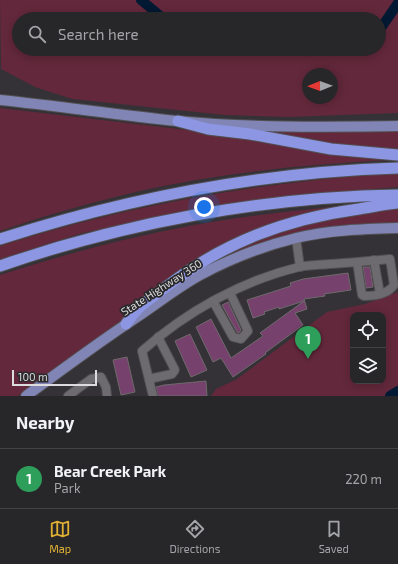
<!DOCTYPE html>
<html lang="en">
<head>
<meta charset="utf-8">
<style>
  body { margin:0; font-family:"Exo 2",sans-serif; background:#2f2e30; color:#f1f3f6 }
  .controls { position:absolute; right:12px; bottom:12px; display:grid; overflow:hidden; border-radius:8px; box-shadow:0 2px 10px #0003 }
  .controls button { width:36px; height:36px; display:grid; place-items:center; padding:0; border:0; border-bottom:1px solid #434345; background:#272628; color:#f1f3f6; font:20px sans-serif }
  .compass { position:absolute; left:302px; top:68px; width:36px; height:36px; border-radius:50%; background:#272628; box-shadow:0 2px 10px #0003; rotate:269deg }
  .scale { position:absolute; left:12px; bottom:10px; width:85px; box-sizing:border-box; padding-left:4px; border:2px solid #dcdbdd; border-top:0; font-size:11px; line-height:14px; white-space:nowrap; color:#dcdbdd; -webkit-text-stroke:3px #2a292c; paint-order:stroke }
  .you { position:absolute; left:204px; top:207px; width:14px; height:14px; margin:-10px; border:3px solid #fff; border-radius:50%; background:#1a73e8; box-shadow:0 0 0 6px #1a73e833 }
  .badge { display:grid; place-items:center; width:26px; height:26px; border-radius:50%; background:#e0b034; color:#fff; font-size:13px; font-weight:700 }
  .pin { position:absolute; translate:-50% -33px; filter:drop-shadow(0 1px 2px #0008) }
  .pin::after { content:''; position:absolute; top:21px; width:14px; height:12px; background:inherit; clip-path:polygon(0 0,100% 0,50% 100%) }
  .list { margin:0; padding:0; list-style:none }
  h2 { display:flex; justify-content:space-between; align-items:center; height:52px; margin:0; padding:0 16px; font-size:17px }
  h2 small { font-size:13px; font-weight:400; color:#a4a5a8 }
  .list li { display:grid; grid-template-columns:26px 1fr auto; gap:12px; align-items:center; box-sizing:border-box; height:60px; padding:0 16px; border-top:1px solid #434345 }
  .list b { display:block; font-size:15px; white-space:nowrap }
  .list p { margin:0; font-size:13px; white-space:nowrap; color:#a4a5a8 }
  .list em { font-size:13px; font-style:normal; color:#a4a5a8 }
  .icon { flex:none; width:22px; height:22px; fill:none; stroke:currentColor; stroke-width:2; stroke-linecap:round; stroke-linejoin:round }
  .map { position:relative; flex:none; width:398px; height:396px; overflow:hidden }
  .search { position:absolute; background:#272628; box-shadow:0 2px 10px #0003; left:12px; right:12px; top:12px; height:44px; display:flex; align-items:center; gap:10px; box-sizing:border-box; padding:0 14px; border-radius:22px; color:#a4a5a8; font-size:15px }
  .sheet { height:112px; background:#272628 }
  nav { display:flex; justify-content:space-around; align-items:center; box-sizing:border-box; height:56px; border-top:1px solid #434345; background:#272628; font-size:11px; color:#a4a5a8 }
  nav a { display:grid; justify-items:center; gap:2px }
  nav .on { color:#e0b034 }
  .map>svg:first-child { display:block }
  .green { fill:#63283b; fill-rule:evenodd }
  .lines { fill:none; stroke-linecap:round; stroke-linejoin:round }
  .river { stroke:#011932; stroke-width:10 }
  .building { fill:#76416c; stroke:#6e6a6d }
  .minor-casing { stroke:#525053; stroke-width:10 }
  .major-casing { stroke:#525053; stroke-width:12 }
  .highway-casing { stroke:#525053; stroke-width:13 }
  .minor { stroke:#6d6b6f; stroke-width:8 }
  .major { stroke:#8085b5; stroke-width:10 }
  .highway { stroke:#8d96e3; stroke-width:11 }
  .labels { text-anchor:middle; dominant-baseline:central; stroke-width:3.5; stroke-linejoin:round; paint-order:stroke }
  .street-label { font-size:11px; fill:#dcdbdd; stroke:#2a292c }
</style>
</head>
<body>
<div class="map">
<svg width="398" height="396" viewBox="0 0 398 396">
  <rect width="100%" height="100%" fill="#343236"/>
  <g class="green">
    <path d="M0,0H398V113L289,117L225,115L72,99L35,87L1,69ZM19,19H379V49H19ZM308,74H332V98H308Z"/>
    <path d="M0,108L196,131L390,160C306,164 222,173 140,191C93,202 46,215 0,231Z"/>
    <path d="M264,130H398V151L371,150L264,133Z"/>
    <path d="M384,174H398V187L276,197L218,206L82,233L0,259V246C125,206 253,183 384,174Z"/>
    <path d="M347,205L348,208L257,231L124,318L82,351L18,396H0V275C71,252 144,233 218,221C261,214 304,210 347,205Z"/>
    <path d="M398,207V224L301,234L190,275L245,245L305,222Z"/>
    <path d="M398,292V396H211L216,389L237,379L327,312L365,304ZM353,315H383V381H353Z"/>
  </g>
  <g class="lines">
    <g class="river">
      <path d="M141,0L164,19"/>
      <path d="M379,29L381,28L398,3"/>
      <path d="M390,396L398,391"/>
    </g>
  </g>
  <g class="building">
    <path d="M363,267H370L373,287L366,288Z"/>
    <path d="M348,273L351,290L324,294L325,296L304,299L307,309L295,313L303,325L265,353L266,354L233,377L221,358L213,362L196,327L211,319L231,358L263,336L260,333L304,301L279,309V307L264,312L265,314L253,318L247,300L291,286L290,283L303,279Z"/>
    <path d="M228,302L241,330L239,333L237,332L222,305Z"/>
    <path d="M190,334L207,370L191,377L175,341Z"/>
    <path d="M127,357L135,392L121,395L113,360Z"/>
    <path d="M206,381L207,396H158L156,387L164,385Z"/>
  </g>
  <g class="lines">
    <g class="minor-casing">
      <g id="minor">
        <path d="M296,238L300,267"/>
        <path d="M374,260L380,294"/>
        <path d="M213,301L233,337L241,339L248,331L230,293"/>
        <path d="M149,379L172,374L175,370L158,337"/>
        <path d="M68,396L91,379L101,377L106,387L107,396"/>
        <path d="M153,396L142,351C186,312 241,281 299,267C309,265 320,265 329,264C350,263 370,261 390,259L394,285C388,294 374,296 364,296L362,295L357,262"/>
      </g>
    </g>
    <g class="major-casing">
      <g id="major">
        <path d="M0,100C59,106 118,115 177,121C251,128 324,127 398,126"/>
        <path d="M26,396C63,369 99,342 137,317C158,303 178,287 200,275C230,259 263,246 296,238C329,230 364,229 398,228"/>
      </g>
    </g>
    <g class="highway-casing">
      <g id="highway">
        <path d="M178,121L208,129L250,134L331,149L398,155"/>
        <path d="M0,239C128,198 263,172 398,168"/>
        <path d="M0,266C127,222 264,197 398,195"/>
        <path d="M126,324C129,320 132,315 135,312C144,302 156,295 166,287C224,242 286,219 359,209C372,207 385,204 398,203"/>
      </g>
    </g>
    <use href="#minor" class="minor"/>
    <use href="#major" class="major"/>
    <use href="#highway" class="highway"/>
  </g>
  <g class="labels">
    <g class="street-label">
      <text transform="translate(161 287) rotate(-33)">State Highway 360</text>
    </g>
  </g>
</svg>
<div class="controls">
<button><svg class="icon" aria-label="locate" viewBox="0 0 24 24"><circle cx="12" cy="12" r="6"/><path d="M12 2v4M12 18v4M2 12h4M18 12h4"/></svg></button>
<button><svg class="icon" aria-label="layers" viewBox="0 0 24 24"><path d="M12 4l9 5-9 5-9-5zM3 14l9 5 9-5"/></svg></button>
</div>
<svg class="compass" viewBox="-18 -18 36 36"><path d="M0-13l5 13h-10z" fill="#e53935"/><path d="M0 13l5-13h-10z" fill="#a4a5a8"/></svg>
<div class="scale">100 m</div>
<div class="you"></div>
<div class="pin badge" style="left:308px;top:359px;background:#2e9e5b">1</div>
<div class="search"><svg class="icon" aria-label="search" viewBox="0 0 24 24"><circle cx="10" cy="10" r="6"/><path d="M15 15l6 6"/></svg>Search here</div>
</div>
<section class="sheet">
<h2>Nearby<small></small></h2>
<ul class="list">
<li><span class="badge" style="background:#2e9e5b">1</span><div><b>Bear Creek Park</b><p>Park</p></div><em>220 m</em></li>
</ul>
</section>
<nav>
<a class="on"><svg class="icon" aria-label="map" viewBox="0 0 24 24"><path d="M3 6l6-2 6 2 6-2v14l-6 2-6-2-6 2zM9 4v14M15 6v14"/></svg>Map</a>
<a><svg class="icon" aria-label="directions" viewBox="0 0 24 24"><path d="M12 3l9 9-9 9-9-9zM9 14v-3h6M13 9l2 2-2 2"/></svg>Directions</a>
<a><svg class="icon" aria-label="saved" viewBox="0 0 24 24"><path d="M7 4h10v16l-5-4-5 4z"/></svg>Saved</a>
</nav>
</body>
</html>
